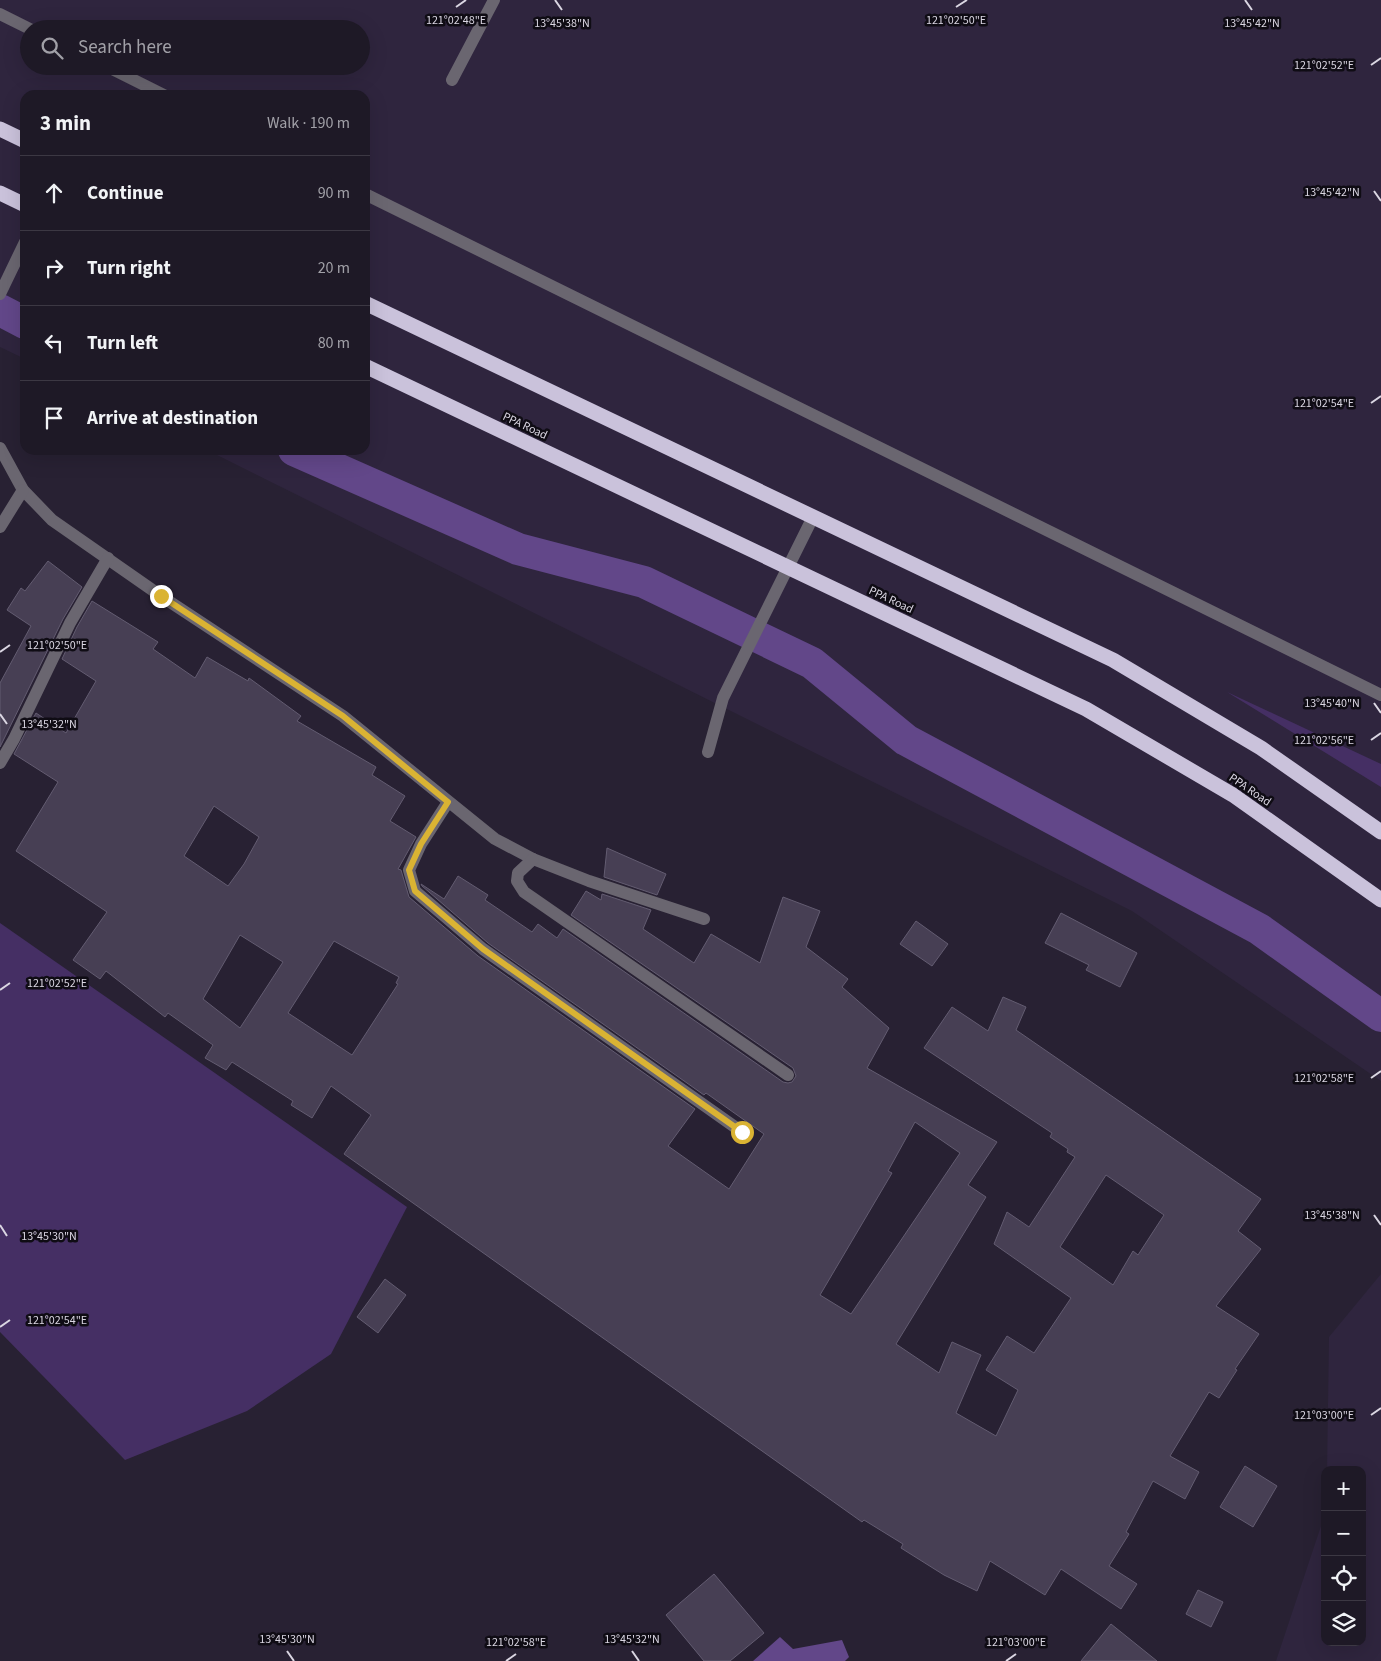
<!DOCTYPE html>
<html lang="en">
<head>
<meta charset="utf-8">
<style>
  body { margin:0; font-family:"Source Sans 3",sans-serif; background:#26222e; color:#f1f3f6 }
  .controls { position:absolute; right:15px; bottom:15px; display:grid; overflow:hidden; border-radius:10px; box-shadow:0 5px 20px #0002 }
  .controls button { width:45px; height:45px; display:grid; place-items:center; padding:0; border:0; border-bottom:1px solid #3c3843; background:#1e1926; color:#f1f3f6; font:25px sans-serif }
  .stop { position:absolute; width:15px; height:15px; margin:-11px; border:4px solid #dab333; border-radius:50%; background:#fff }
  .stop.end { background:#dab333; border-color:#fff; box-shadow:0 1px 5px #0008 }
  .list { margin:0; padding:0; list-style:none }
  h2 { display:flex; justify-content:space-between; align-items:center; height:65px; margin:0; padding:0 20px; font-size:21px }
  h2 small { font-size:16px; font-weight:400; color:#a1a0a7 }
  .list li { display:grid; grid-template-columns:32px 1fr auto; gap:15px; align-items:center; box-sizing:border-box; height:75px; padding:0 20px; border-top:1px solid #3c3843 }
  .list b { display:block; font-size:19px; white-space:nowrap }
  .list em { font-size:16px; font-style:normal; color:#a1a0a7 }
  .icon { flex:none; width:28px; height:28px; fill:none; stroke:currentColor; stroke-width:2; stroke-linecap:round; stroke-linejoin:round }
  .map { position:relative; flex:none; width:1381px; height:1661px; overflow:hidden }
  .search { position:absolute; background:#1e1926; box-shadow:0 5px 20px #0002; left:20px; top:20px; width:350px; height:55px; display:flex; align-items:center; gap:12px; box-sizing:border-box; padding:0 18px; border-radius:28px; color:#a1a0a7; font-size:19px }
  .panel { position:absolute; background:#1e1926; box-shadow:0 5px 20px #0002; left:20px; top:90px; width:350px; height:365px; border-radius:15px }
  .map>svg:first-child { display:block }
  .built { fill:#2f253e; fill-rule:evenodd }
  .green { fill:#452f64 }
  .water { fill:#624789 }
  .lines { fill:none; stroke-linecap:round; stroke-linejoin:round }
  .canal { stroke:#624789; stroke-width:32 }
  .building { fill:#473f54; stroke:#635c71; fill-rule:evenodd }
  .minor { stroke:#6a6670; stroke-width:12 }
  .highway { stroke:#cac2db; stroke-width:15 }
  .route { stroke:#dab333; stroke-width:6 }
  .ticks { fill:none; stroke:#dad6e2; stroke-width:2 }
  .labels { text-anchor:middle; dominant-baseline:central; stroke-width:5; stroke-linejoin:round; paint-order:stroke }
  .street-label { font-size:12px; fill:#dad6e2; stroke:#0f0c14 }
  .ticks-label { font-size:12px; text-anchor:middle; fill:#dad6e2; stroke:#0f0c14; stroke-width:5; stroke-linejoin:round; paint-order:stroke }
</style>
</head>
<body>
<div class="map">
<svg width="1381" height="1661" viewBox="0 0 1381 1661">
  <rect width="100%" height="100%" fill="#282133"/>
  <g class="built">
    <path d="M0,0H1381V1081L1132,911L207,450H365V95H25V359L0,347ZM29,29H361V66H29Z"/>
    <path d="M1381,1274V1661H1276L1325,1514V1642H1362V1470H1327L1329,1337Z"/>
  </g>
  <g class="green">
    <path d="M1227,692L1381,764V787Z"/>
    <path d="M0,923L407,1207L331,1354L247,1411L125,1460L0,1332Z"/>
  </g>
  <path class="water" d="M780,1637L793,1649L842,1640L849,1657L845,1661H753Z"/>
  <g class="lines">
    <g class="canal">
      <path d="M0,310L25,323"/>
      <path d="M294,450L518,549L644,582L812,663L906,740L1259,929L1381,1016"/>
    </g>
  </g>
  <g class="building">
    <path d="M48,561L82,587L63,619L0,747V683L31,626L7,610L21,588L25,591Z"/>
    <path d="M92,601L158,642L153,649L195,678L207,657L248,681L249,678L301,716L297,721L376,767L372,775L405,796L390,821L416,837L398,869L401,870L409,897L478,956L695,1109L668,1146L729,1189L764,1134L706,1093L704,1095L488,943L422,886L421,884L444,899L458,876L488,895L485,900L532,932L538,924L557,938L563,929L783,1082L788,1083L792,1082L796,1076L793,1068L571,915L586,891L601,900L602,894L651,910L643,929L694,963L711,934L760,963L783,897L820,911L806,947L848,979L842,987L889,1028L867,1068L997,1142L968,1185L986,1197L896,1344L939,1373L952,1342L981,1355L956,1413L996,1436L1018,1390L986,1370L1007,1336L1034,1353L1071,1298L994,1244L1007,1212L1029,1227L1075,1157L1067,1152L1068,1149L1050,1137L1052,1133L924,1048L952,1007L988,1031L1003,997L1026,1007L1016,1030L1261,1199L1238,1231L1261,1249L1216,1306L1259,1334L1235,1369L1237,1370L1219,1398L1209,1392L1170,1456L1199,1472L1185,1499L1153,1481L1126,1532L1129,1534L1109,1566L1137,1584L1121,1609L1061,1569L1045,1595L990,1561L977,1591L944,1575L901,1548L903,1544L864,1520L862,1522L344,1154L371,1115L331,1086L312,1118L291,1105L293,1101L232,1062L226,1070L205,1058L213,1045L168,1013L165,1017L106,971L100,979L73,960L107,912L16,851L58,782L14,754L36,713L66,733L96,681L62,659L77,627ZM214,806L259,837L244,864L228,886L184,856ZM240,935L283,962L240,1028L203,999ZM334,941L399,977L396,983L398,984L352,1055L288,1013ZM915,1122L960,1153L851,1314L820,1295L892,1173L888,1171ZM1106,1175L1164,1215L1138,1255L1133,1251L1113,1285L1060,1247Z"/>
    <path d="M607,848L666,874L657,895L604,877Z"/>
    <path d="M1061,913L1137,953L1120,987L1086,970L1089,965L1045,943Z"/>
    <path d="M916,921L948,944L932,966L900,944Z"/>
    <path d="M385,1279L406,1295L378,1333L357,1317Z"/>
    <path d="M1245,1466L1277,1486L1253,1527L1220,1507Z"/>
    <path d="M714,1574L764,1633L730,1661H704L666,1615Z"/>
    <path d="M1198,1590L1223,1602L1211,1627L1186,1614Z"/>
    <path d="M1111,1624L1157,1661H1081Z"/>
  </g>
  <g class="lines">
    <g class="minor">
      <path d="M0,14L30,29"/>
      <path d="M106,66L164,95"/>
      <path d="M452,80L494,0"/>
      <path d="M365,194L1381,695"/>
      <path d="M0,294L25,242"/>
      <path d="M0,448L23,490L52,520L161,596L343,716L495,839L533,859L589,881L704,919"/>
      <path d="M0,527L23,490"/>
      <path d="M708,752L723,698L813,517"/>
      <path d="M0,763L14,739L70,623L108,558"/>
      <path d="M448,802L421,844L409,870L415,891L483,949L742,1132"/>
      <path d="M533,859L518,873L517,881L524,892L788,1075"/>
    </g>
    <g class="highway">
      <path d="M0,129L25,141"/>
      <path d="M0,193L25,205"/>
      <path d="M365,303L1113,660L1261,748L1381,832"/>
      <path d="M365,366L1086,709L1233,795L1381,900"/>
    </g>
  </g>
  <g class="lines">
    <path class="route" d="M161,596L343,716L448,802L421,844L409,870L415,891L483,949L742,1132"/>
  </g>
  <path class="ticks" d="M555,0L562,10M1245,0L1252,10M456,7L466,0M956,7L967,0M1371,65L1381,58M1374,191L1381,201M1371,403L1381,396M0,652L10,645M1374,703L1381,713M0,714L7,724M1371,740L1381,733M0,990L10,983M1371,1078L1381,1071M1374,1215L1381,1225M0,1225L7,1236M0,1327L10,1320M1371,1415L1381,1408M287,1651L294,1661M632,1651L639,1661M506,1661L516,1654M1006,1661L1016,1654"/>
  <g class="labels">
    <g class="street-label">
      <text transform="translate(525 426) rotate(25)">PPA Road</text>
      <text transform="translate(891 600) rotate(25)">PPA Road</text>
      <text transform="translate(1250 790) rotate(34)">PPA Road</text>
    </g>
  </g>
  <g class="ticks-label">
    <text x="456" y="24">121°02'48"E</text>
    <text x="956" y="24">121°02'50"E</text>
    <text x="562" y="27">13°45'38"N</text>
    <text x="1252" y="27">13°45'42"N</text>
    <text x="1324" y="69">121°02'52"E</text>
    <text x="1332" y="196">13°45'42"N</text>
    <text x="1324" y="407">121°02'54"E</text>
    <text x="57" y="649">121°02'50"E</text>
    <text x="1332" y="707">13°45'40"N</text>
    <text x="49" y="728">13°45'32"N</text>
    <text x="1324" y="744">121°02'56"E</text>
    <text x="57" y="987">121°02'52"E</text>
    <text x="1324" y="1082">121°02'58"E</text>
    <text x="1332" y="1219">13°45'38"N</text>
    <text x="49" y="1240">13°45'30"N</text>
    <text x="57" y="1324">121°02'54"E</text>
    <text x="1324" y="1419">121°03'00"E</text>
    <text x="287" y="1643">13°45'30"N</text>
    <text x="632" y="1643">13°45'32"N</text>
    <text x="516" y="1646">121°02'58"E</text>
    <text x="1016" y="1646">121°03'00"E</text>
  </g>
</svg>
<div class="controls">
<button>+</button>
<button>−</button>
<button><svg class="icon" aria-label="locate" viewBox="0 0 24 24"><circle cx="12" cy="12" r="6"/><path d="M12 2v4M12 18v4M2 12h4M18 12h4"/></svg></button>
<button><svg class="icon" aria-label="layers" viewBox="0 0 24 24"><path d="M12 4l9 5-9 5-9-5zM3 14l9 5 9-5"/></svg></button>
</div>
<div class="stop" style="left:742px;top:1132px"></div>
<div class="stop end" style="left:161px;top:596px"></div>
<div class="search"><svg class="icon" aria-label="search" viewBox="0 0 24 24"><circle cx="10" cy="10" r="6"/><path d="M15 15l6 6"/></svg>Search here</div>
<section class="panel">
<h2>3 min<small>Walk · 190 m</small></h2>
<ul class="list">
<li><svg class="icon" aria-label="ahead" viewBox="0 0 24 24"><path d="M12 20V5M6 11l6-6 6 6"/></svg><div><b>Continue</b></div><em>90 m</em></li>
<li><svg class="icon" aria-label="right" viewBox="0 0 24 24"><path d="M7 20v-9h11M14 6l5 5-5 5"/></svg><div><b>Turn right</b></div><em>20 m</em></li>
<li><svg class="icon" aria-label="left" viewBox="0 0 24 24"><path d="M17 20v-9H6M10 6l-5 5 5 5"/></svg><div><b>Turn left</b></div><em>80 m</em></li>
<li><svg class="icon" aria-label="arrive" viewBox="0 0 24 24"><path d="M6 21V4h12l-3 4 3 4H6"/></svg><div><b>Arrive at destination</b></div></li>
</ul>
</section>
</div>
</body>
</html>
